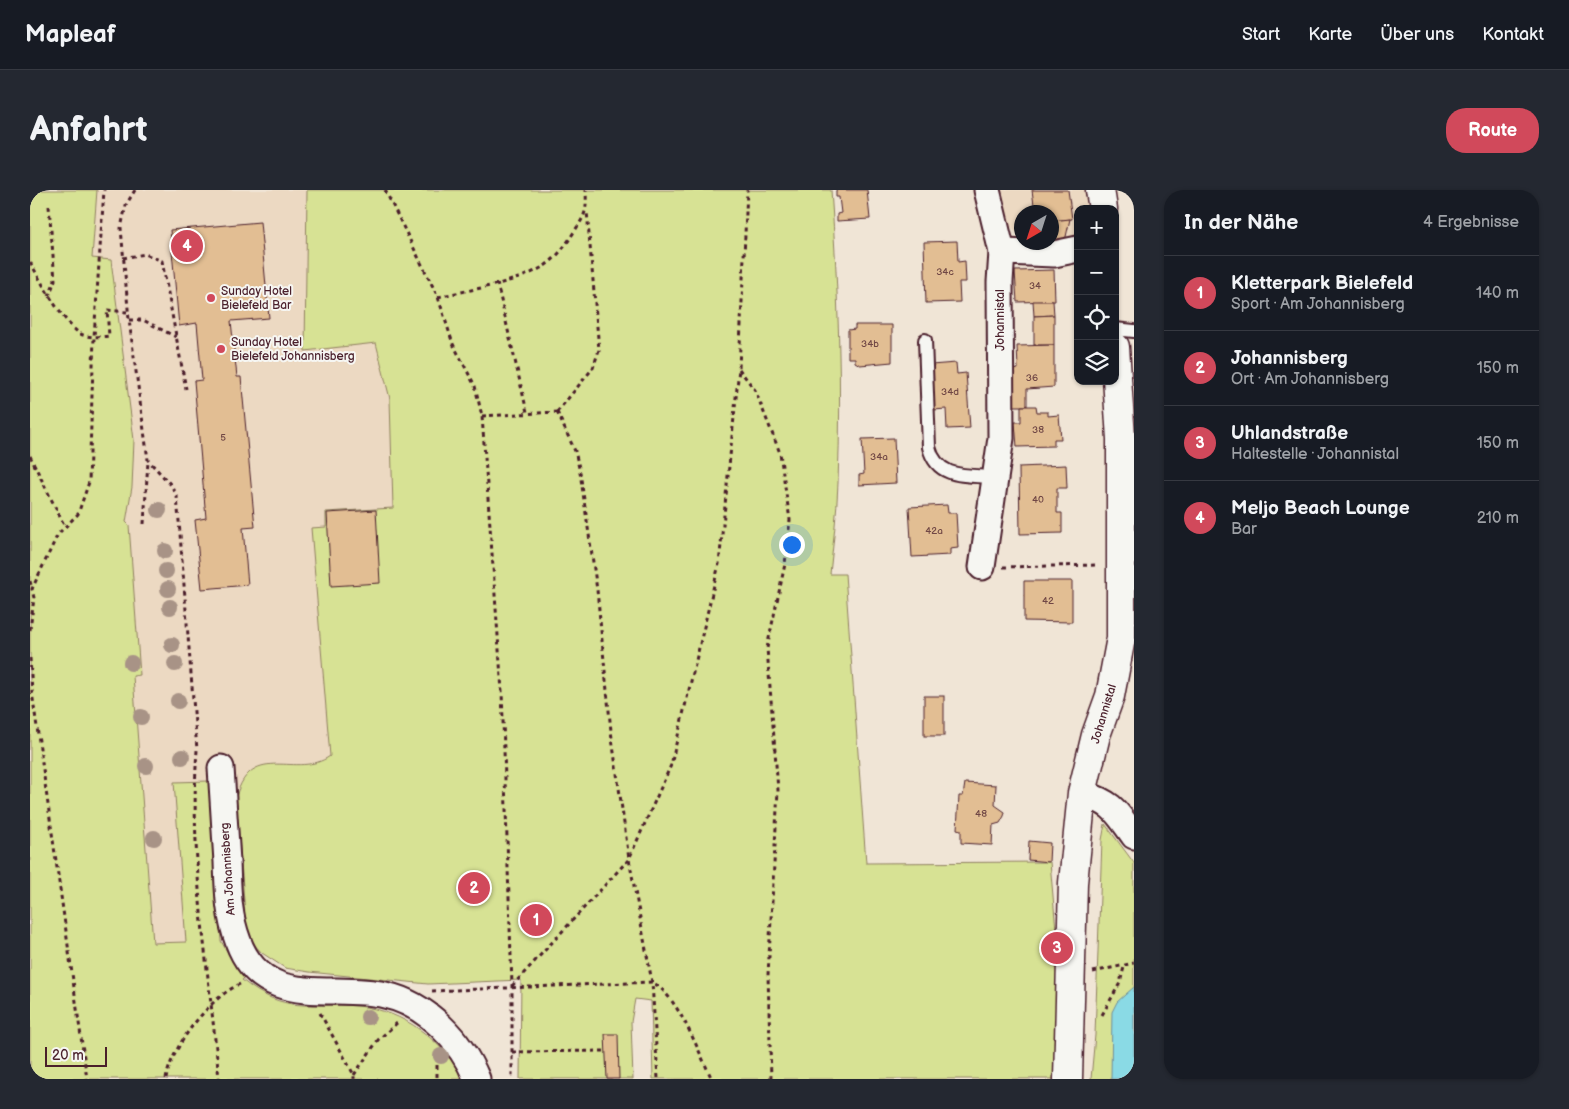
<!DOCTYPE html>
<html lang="de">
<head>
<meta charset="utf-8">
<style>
  body { margin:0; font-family:"Balsamiq Sans",sans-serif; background:#242831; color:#f1f3f6 }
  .controls { position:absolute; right:15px; top:15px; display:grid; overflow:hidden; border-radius:10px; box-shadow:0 1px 4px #0004 }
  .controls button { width:45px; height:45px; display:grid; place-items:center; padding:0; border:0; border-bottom:1px solid #363941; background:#171b24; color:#f1f3f6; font:25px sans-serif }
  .compass { position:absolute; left:984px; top:15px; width:45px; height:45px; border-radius:50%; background:#171b24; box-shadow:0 1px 4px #0004; rotate:219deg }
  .scale { position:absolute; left:15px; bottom:12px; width:62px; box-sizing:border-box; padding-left:5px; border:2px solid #4a1f2b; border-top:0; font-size:14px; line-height:18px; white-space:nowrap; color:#4a1f2b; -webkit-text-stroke:4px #f6f6f2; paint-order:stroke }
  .you { position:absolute; left:761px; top:354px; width:18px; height:18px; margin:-12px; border:4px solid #fff; border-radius:50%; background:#1a73e8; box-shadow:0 0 0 8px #1a73e833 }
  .badge { display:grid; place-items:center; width:32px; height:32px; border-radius:50%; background:#d1495b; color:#fff; font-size:16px; font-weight:700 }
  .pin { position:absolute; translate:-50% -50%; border:2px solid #fff; box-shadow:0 1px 5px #0006 }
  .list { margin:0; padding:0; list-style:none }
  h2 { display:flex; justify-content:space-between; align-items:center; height:65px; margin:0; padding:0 20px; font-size:21px }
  h2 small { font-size:16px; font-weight:400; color:#9ea1a6 }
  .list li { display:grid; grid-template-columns:32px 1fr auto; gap:15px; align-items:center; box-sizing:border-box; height:75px; padding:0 20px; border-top:1px solid #363941 }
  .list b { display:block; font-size:19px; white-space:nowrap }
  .list p { margin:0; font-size:16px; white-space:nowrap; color:#9ea1a6 }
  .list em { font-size:16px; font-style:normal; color:#9ea1a6 }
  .icon { flex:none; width:28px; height:28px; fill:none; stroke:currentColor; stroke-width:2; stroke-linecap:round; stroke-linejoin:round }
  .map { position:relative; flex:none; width:1104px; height:889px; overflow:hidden; border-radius:20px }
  header { display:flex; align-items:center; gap:30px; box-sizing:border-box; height:70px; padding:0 25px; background:#171b24; border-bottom:1px solid #363941 }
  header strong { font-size:24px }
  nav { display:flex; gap:28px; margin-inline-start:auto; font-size:18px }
  .intro { display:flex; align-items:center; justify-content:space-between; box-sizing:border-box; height:120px; padding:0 30px }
  h1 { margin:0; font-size:35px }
  .button { padding:12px 22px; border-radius:20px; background:#d1495b; color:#fff; font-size:18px; font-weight:700 }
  main { display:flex; gap:30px; padding:0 30px }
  aside { flex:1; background:#171b24; border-radius:20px; box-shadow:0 1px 4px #0004 }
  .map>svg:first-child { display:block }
  .built { fill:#ecd9c2 }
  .green { fill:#d7e294; stroke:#908060 }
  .water { fill:#8adae5; stroke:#708f9b }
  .building { fill:#e2be93; stroke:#4a1f2b }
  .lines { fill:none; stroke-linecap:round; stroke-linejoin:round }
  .service-casing { stroke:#4a1f2b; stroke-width:16 }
  .minor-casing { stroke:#4a1f2b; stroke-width:29 }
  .secondary-casing { stroke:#4a1f2b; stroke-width:31 }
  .path { stroke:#4a1f2b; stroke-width:3; stroke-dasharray:4 4; stroke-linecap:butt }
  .service { stroke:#f6f6f2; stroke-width:12 }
  .minor { stroke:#f6f6f2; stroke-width:25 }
  .secondary { stroke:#f6f6f2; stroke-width:28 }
  .tree { fill:#a89386 }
  .poi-dot { fill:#d1495b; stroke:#f6f6f2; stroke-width:2 }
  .labels { text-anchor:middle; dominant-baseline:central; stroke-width:4; stroke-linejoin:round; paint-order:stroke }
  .number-label { font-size:10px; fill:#704745 }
  .poi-label { font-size:12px; fill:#4a1f2b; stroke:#f6f6f2; text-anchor:start }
  .street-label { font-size:12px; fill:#4a1f2b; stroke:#f6f6f2 }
</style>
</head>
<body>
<header>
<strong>Mapleaf</strong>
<nav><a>Start</a><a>Karte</a><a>Über uns</a><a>Kontakt</a></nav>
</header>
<div class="intro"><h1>Anfahrt</h1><a class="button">Route</a></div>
<main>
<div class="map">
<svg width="1104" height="889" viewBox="0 0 1104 889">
  <rect width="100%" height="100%" fill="#f0e5d6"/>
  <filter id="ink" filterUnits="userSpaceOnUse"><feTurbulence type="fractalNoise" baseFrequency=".02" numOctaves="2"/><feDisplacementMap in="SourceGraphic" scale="10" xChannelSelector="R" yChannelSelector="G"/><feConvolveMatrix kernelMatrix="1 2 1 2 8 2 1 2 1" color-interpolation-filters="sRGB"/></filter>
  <g filter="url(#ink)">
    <g class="built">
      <path d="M67,0H335L370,62L397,552L255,778L232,763L219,749L191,751L112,777L56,143Z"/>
      <path d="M965,0H1055L1057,19H1048V43L1044,47L1022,52V22H992L991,48L976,31Z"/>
    </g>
    <g class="green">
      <path d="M0,0H67L62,68L81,70L104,250L102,297L96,332L99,335L110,485L103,486L123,753L156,752L144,592L179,591L191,751L206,777L216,787L212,790C256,825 278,812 328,816C375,821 411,850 434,889H0Z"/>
      <path d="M277,0H801C808,97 812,196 808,293C807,323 803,354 800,384H815L836,673L1020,672L1029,774L1027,889H623L621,811L605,809L601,832L603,889H490L491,790L398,794L279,782L255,778L232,763L219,749L215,724L206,607C222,550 267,590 300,566L281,338L296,337V322L363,318L360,209L346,153L275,161Z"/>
      <path d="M1075,634L1104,673V889H1061L1065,845L1072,650Z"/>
    </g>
    <path class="water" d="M1104,797V889H1081L1082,822L1087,812Z"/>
    <g class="building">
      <path d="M806,0H837L840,29L807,31V24L811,23L809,7H806Z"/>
      <path d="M1002,0H1038L1042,29L1022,31V22H1005Z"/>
      <path d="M1040,29L1035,51L1022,52V31Z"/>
      <path d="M230,32L239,128L201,131L207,187H211L225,337L213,338L218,395L172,399L165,330L176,328L164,191L172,190L167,133L149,136L140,40Z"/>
      <path d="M927,51L928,72L935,71L936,92H929L930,112L896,113L894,52Z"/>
      <path d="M1024,80L1025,111L987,112L985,81Z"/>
      <path d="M1003,111H1023L1024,125L1004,126Z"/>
      <path d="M1024,125V155H1004V126Z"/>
      <path d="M825,135H862V172L830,175L825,172V168H818V140L825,139Z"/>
      <path d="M1024,155V197L997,199V216H981V180L988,179L987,156Z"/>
      <path d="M926,173L927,184L936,183L940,238L917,239L916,219L904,220L901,175Z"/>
      <path d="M991,216H1006L1007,222H1018V226L1029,225L1031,249H1024V256L987,257L985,232H991Z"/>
      <path d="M864,248L866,293L829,295V285L834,284L832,249Z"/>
      <path d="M1036,275L1037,298H1027V323H1032V343L990,344L989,277Z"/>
      <path d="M917,315L918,323H926L928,358L920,359V365L882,367L879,317Z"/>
      <path d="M346,320L350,393L301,396L297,323Z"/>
      <path d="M994,391H1042V432L994,431Z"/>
      <rect x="894" y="506" width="20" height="40"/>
      <path d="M935,593L966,595L965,615L975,622L974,626L970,633L963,635L962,655L931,653V640L927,639L929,606H933Z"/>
      <path d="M999,651L1020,653L1019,672L998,670Z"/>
      <path d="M575,844H588L589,889H577Z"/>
    </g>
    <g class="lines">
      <g class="service-casing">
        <g id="service">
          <path d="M1085,139L1104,141"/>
          <path d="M895,150L899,257C907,290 938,285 966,287"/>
        </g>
      </g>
      <g class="minor-casing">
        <g id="minor">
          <path d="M972,62L1024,64L1048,59"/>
          <path d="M952,377L971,248L970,92L972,62L957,0"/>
          <path d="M191,578C193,609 195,641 197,672C198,699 198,725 208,751C233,820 300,793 355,805C397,814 431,851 447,889"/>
          <path d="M1052,603C1084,614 1085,620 1104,646"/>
        </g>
      </g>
      <g class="secondary-casing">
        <g id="secondary">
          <path d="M1070,0L1073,19"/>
          <path d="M1038,889L1043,693L1052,603L1066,545L1080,506L1091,448V249L1085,157"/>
        </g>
      </g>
      <g class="path">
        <path d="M105,0L96,15L91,38L99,130L118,270L141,295L147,306L167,560C159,670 179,780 189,889"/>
        <path d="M355,0L408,107L423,154L445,196L452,226L472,501L482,796V889"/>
        <path d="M19,16L25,90L19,106"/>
        <path d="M93,68L115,64L132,71L156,199"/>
        <path d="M0,72C11,91 31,130 49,143C56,148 70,147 79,146L77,120L97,122"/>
        <path d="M467,93L497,222"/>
        <path d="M408,107C441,99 480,95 511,78C524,71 534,58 542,45C555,25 557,24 556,0"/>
        <path d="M99,130H113L146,147"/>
        <path d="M709,179L725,200L750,263L760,330L755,374L737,458L748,600L738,785L741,889"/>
        <path d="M527,222L545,261L550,282L567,400L581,541L599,669L622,792L628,889"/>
        <path d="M527,222L563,178L569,160L557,21"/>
        <path d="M452,226L527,222"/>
        <path d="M0,266L35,337"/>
        <path d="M114,334L118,271"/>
        <path d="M973,377L1067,375"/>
        <path d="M0,391L2,399"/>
        <path d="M0,440L4,408L2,399L28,344L48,324L59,292L64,147L74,0"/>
        <path d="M0,468L2,502L57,889"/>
        <path d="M1063,782L1104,773"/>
        <path d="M482,796L599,669L641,575L689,374L709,178L717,0"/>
        <path d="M402,801L622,792C648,806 668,861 682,889"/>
        <path d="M290,823L324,885V889"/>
        <path d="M1072,825L1090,793L1094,777"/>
        <path d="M482,862L576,861"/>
        <path d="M407,867V889"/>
        <path d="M324,885L348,850L367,833"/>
        <path d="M136,889C142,856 179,808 210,794"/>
      </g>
      <use href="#service" class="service"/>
      <use href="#minor" class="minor"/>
      <use href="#secondary" class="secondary"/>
    </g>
    <g class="tree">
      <circle cx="129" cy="320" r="8"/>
      <circle cx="135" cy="361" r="8"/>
      <circle cx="136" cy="381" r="8"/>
      <circle cx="138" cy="399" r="8"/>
      <circle cx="140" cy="417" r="8"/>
      <circle cx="142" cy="455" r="8"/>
      <circle cx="101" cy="473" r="8"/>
      <circle cx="145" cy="474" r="8"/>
      <circle cx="148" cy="511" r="8"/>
      <circle cx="111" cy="527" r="8"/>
      <circle cx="152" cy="567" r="8"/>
      <circle cx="116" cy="576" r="8"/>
      <circle cx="124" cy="648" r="8"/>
      <circle cx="338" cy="827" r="8"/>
      <circle cx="411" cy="866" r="8"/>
    </g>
  </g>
  <g class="poi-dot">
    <circle cx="181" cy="108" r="5"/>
    <circle cx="191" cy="159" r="5"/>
  </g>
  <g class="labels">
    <g class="number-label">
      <text x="915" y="82">34c</text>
      <text x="1005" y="96">34</text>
      <text x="840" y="154">34b</text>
      <text x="1002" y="188">36</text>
      <text x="920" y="202">34d</text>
      <text x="1008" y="240">38</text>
      <text x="193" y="248">5</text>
      <text x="849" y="267">34a</text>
      <text x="1008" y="310">40</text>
      <text x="904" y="341">42a</text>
      <text x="1018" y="411">42</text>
      <text x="951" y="624">48</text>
    </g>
    <g class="poi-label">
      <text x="191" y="101">Sunday Hotel<tspan x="191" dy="14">Bielefeld Bar</tspan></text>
      <text x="201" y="152">Sunday Hotel<tspan x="201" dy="14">Bielefeld Johannisberg</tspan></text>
    </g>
    <g class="street-label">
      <text transform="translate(970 130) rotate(-90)">Johannistal</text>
      <text transform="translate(1074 524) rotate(-73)">Johannistal</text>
      <text transform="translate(198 679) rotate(-94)">Am Johannisberg</text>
    </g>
  </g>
</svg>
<div class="controls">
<button>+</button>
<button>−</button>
<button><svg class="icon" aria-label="locate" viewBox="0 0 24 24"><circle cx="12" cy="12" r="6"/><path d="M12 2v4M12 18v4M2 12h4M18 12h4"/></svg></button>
<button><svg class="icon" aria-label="layers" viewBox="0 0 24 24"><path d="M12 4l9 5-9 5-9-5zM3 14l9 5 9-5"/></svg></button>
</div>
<svg class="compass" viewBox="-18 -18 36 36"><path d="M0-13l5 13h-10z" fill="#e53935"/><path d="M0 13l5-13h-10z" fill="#9ea1a6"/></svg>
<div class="scale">20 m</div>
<div class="you"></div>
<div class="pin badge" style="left:506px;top:730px">1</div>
<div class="pin badge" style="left:444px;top:698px">2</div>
<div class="pin badge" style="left:1027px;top:758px">3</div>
<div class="pin badge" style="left:157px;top:56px">4</div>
</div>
<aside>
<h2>In der Nähe<small>4 Ergebnisse</small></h2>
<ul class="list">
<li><span class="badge">1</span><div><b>Kletterpark Bielefeld</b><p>Sport · Am Johannisberg</p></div><em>140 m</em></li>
<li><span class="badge">2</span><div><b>Johannisberg</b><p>Ort · Am Johannisberg</p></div><em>150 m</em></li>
<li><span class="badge">3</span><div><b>Uhlandstraße</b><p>Haltestelle · Johannistal</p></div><em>150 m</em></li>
<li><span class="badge">4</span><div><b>Me|jo Beach Lounge</b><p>Bar</p></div><em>210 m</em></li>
</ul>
</aside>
</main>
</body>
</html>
